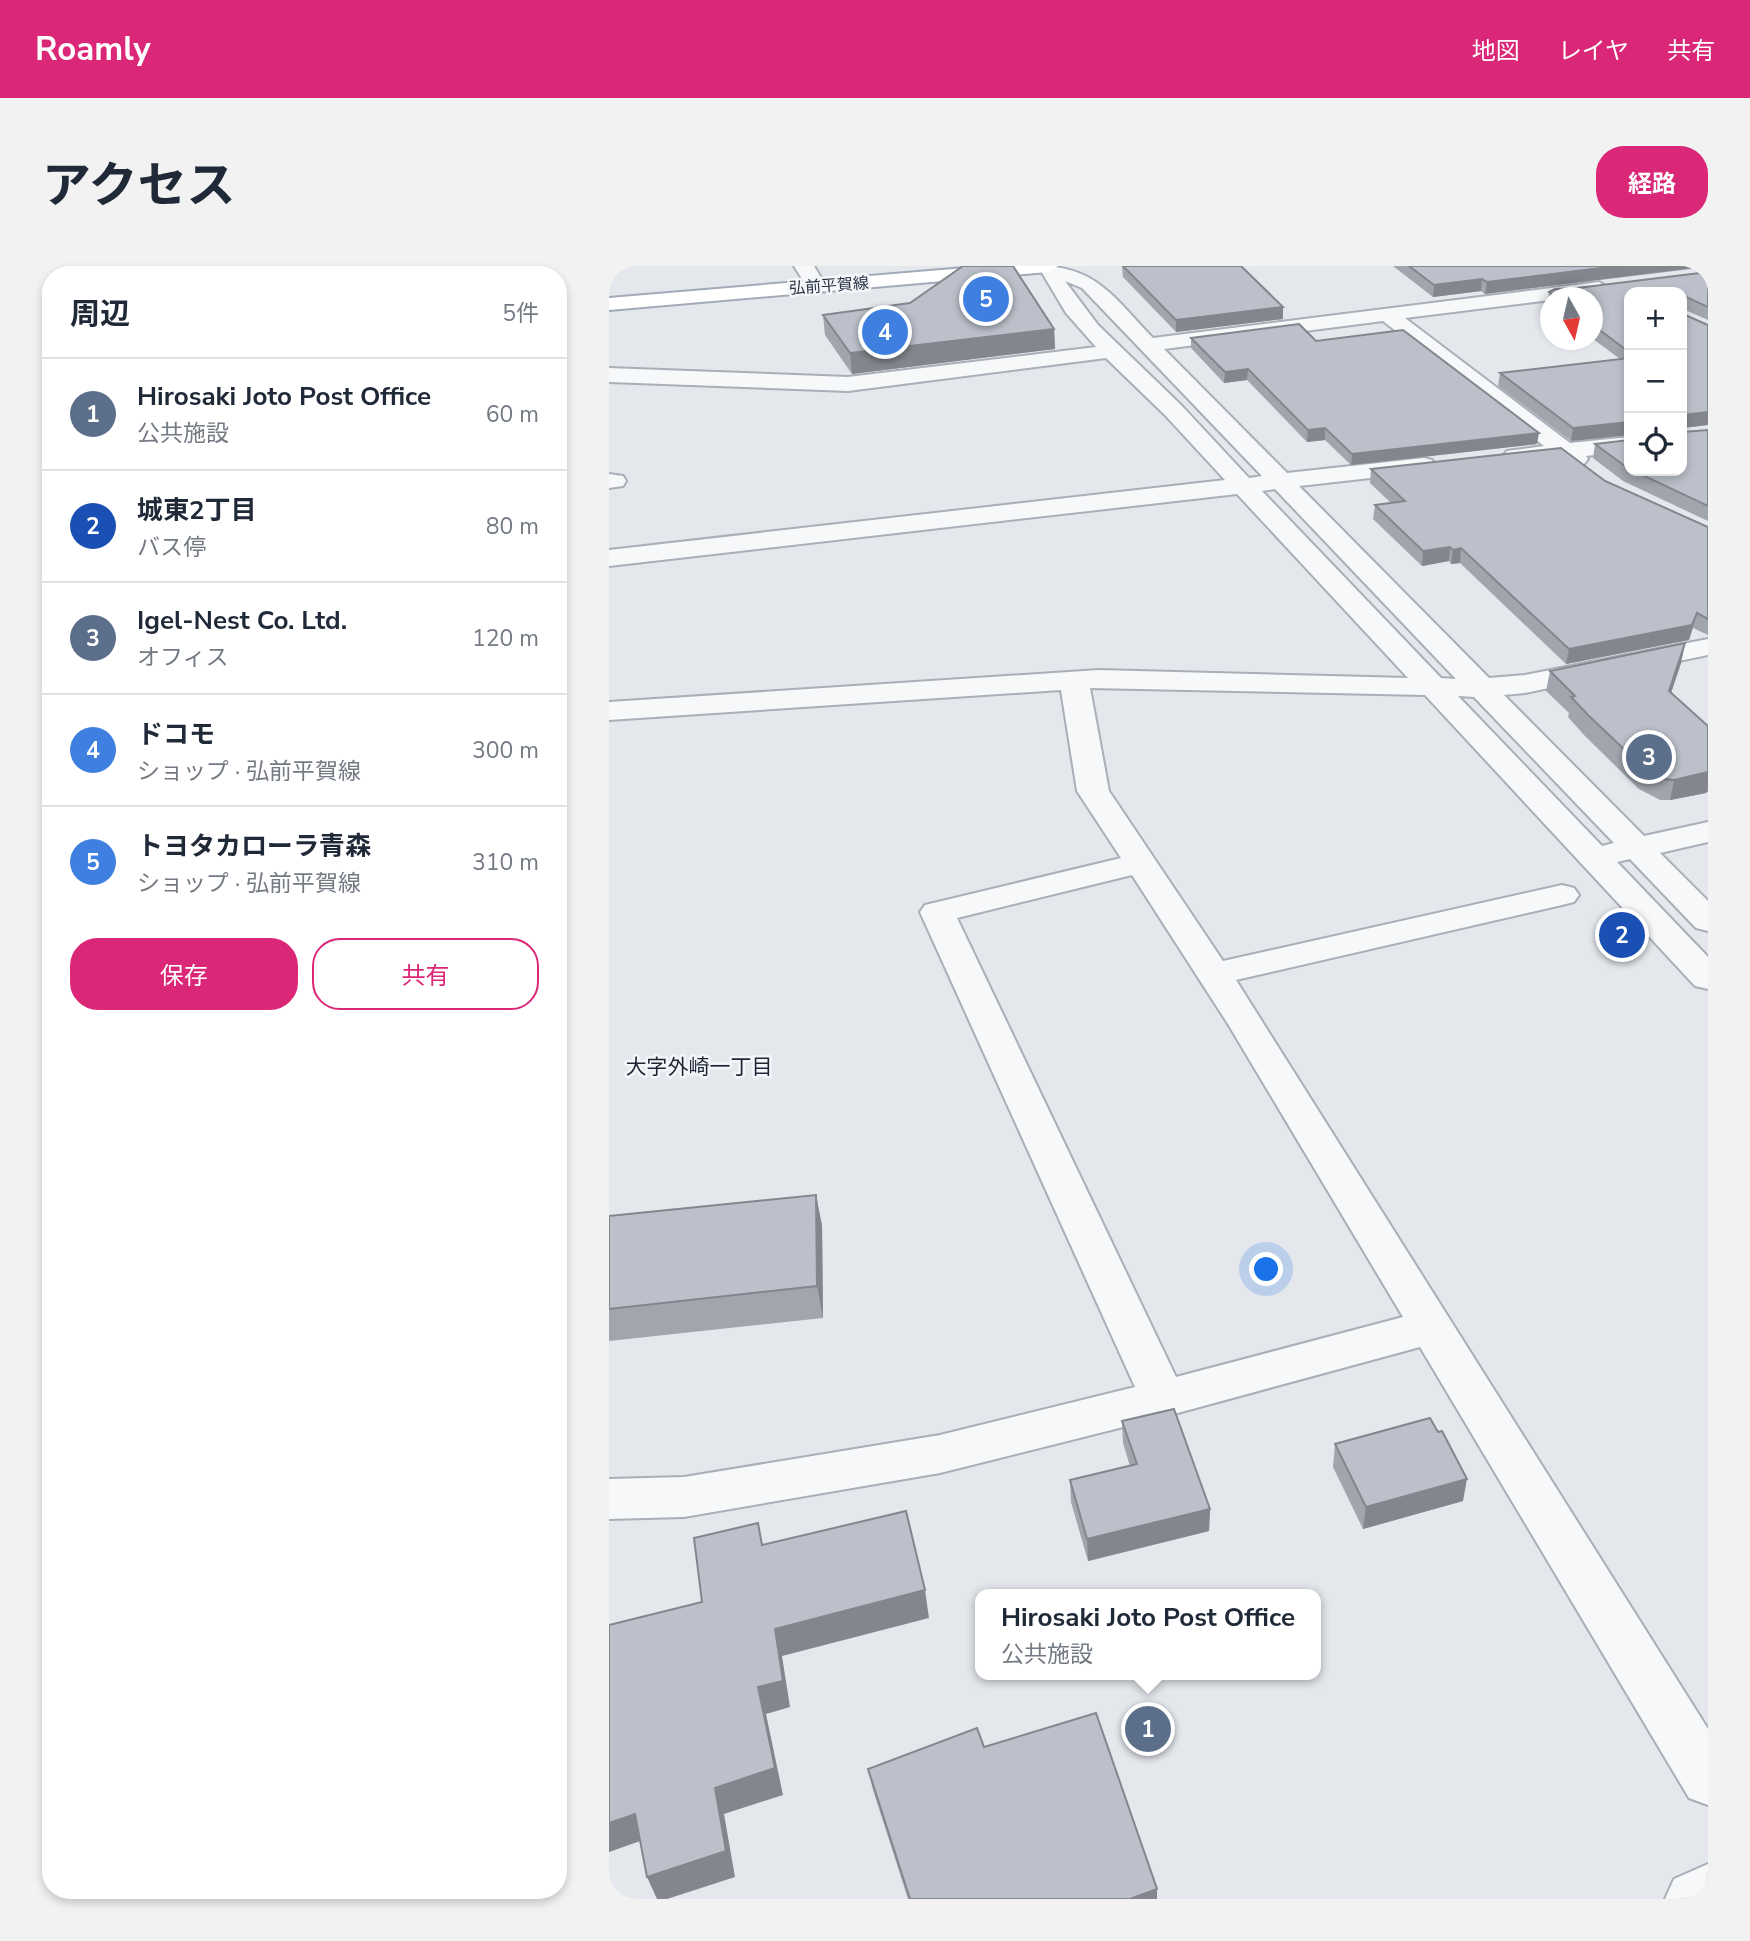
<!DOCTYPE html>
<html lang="ja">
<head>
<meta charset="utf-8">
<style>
  body { margin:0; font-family:"Nunito Sans","Noto Sans JP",sans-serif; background:#f2f2f3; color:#1f2937 }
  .controls { position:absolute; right:21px; top:21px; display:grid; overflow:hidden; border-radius:14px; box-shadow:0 4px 10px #0003 }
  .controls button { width:63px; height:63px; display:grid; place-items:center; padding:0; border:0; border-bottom:2px solid #e0e1e3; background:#fff; color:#1f2937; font:35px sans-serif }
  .compass { position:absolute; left:931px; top:21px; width:63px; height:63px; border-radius:50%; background:#fff; box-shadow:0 4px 10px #0003; rotate:172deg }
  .you { position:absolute; left:658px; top:1004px; width:24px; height:24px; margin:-18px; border:5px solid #fff; border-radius:50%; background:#1a73e8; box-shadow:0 0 0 10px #1a73e833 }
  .badge { display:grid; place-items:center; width:46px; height:46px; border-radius:50%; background:#db2777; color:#fff; font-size:23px; font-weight:700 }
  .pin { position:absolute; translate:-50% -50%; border:4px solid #fff; box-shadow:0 2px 7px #0006 }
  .popup { position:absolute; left:366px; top:1323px; width:346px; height:91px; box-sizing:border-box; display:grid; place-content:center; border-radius:14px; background:#fff; filter:drop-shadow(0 2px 5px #0005); font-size:23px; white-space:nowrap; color:#747a83 }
  .popup b { font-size:26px; color:#1f2937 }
  .popup::after { content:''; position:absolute; left:50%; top:100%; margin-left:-14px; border:14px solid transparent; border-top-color:#fff }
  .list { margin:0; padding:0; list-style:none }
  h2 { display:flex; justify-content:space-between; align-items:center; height:91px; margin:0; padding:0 28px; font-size:30px }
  h2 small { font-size:23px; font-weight:400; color:#747a83 }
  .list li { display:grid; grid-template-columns:46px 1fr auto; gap:21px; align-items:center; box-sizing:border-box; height:112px; padding:0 28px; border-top:2px solid #e0e1e3 }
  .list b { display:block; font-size:26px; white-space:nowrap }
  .list p { margin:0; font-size:23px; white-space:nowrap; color:#747a83 }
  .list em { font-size:23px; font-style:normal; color:#747a83 }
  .actions { display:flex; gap:14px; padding:21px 28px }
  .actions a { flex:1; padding:16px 0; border:2px solid #db2777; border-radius:28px; text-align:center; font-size:24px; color:#db2777 }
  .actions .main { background:#db2777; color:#fff }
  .icon { flex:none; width:38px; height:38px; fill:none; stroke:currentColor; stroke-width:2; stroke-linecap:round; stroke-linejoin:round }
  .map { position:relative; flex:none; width:1099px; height:1633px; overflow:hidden; border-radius:28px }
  header { display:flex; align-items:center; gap:42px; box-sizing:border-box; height:98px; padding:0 35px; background:#db2777; color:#fff }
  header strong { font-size:33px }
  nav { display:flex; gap:38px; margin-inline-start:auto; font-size:24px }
  .intro { display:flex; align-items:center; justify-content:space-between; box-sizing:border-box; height:168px; padding:0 42px }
  h1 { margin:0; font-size:49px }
  .button { padding:18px 32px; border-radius:28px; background:#db2777; color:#fff; font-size:24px; font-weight:700 }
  main { display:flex; gap:42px; padding:0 42px }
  aside { flex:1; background:#fff; border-radius:28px; box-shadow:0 4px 10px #0003 }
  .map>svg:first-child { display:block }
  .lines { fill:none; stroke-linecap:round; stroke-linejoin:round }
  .minor-casing { stroke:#a9aeb7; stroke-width:4 }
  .major-casing { stroke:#a3abb8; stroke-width:4 }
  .minor { fill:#f7f8fa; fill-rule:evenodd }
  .major { fill:#fff; fill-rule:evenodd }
  .wall { fill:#a1a5ae }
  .shaded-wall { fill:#83868d }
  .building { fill:#bbc0ca; stroke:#83868d; stroke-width:2 }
  .labels { text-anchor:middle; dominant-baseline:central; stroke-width:5; stroke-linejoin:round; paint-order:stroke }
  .far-street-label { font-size:16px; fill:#2b3445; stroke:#f4f6f9 }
  .neighbourhood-label { font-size:21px; fill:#1d2536; stroke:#f4f6f9 }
</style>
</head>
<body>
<header>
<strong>Roamly</strong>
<nav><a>地図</a><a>レイヤ</a><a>共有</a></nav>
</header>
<div class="intro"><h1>アクセス</h1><a class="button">経路</a></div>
<main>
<aside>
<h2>周辺<small>5件</small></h2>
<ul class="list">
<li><span class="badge" style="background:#5c6f8a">1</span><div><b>Hirosaki Joto Post Office</b><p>公共施設</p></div><em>60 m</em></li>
<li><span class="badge" style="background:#1a4fb4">2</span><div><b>城東2丁目</b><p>バス停</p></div><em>80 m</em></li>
<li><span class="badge" style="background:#5c6f8a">3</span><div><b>Igel-Nest Co. Ltd.</b><p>オフィス</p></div><em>120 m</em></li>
<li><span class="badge" style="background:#3f7fe0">4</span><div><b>ドコモ</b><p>ショップ · 弘前平賀線</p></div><em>300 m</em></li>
<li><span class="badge" style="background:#3f7fe0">5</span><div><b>トヨタカローラ青森</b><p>ショップ · 弘前平賀線</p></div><em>310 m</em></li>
</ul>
<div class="actions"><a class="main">保存</a><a>共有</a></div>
</aside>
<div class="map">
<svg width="1099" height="1633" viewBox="0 0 1099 1633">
  <rect width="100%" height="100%" fill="#e4e7ec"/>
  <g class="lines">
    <g class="minor-casing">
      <g id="minor">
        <path d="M185,0H205L217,20L214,24H200Z"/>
        <path d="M429,0C488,0 506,33 544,72L990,16L1000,22L990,28L942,32V34L796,52L961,177L1020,171V185L977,190L979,193L975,198L967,200L951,192L906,197L898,195L894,190L898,185L935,180L774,55L555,83L678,207L815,192L823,194L827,199L823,204L815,206L690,220L880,412L916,409L1099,373V389L916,427L895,429L1035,570L1099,556V576L1051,587L1099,635V665L1087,662L1021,593L1008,596L1099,691V723L1086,720L816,429L481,422L500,525L614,695L953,619L965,622L970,629L965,636L953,639L627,714L1099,1463V1539L1080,1532L811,1081L554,1151L331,1207L75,1251L0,1253V1213L75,1211L331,1169L526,1121L311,646L316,639L512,592L468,525L452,424L0,454V436L490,404L799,412L628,228L0,300V284L616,214L556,149L497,92L239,125L0,116V102L239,111L487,81L457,47ZM456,15L473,22L653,210L640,212L572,139L489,59ZM666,223L847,413L832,412L653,225ZM849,430L865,431L1005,577L993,580ZM523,609L619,758L794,1051L567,1111L348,652Z"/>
        <path d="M0,208L14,210L17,215L14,220L0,222Z"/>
        <path d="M1099,1598V1633H1056L1065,1613Z"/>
      </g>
    </g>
    <g class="major-casing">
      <path id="major" d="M380,0H449L439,6L0,44V32Z"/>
    </g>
    <use href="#minor" class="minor"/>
    <use href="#major" class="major"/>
  </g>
  <g class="wall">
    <path d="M513,0L674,41V53L567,66L514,11Z"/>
    <path d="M784,0H1099V1L876,28L872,25L824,31Z"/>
    <path d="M1099,6V54L1074,43V48L1099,59V159L1074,162V166L1099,164V255L1014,215L984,192L986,178L1020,174V205H1073L1020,26V169L962,175L889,120L891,107L1011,93L984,73V32H942V40L939,38L940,26Z"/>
    <path d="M301,37L445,63L446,83L243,108L216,69L214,49Z"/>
    <path d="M582,72L707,75L928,178L742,199L716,174L698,176L638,114L615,117L582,82Z"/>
    <path d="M762,203L996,215L1099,261V369L1084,362L1080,374L957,398L851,297L842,298L840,295L813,300L764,253L766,239L782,237L761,217Z"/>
    <path d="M1076,377L1072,397L1062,427L1099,460V525L1097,527L1061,534H1051L1030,523L975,469L959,451L960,447L937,425L941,405Z"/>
    <path d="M207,929L213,960L214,1052L0,1075V950Z"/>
    <path d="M513,1155L601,1243L600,1265L479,1295L462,1236L461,1214L521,1200L514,1177Z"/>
    <path d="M829,1166L854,1235L754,1263L724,1201L726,1178Z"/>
    <path d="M375,1481L548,1633H299L264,1524L259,1503Z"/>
  </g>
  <g class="shaded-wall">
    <path d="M1008,0H1099L876,28L878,16Z"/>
    <path d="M873,13L872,25L824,31L825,19Z"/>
    <path d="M674,41V53L567,66V54Z"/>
    <path d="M445,63L446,83L243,108L241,87Z"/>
    <path d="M639,103L638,114L615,117L616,106Z"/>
    <path d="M1099,146V159L1073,162L1074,149Z"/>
    <path d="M1020,156V169L962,175L964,162Z"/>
    <path d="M716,162V174L698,176L699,164Z"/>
    <path d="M930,167L928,178L742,199L743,188Z"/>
    <path d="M841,281L840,295L813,300L814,285Z"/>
    <path d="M852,282L851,297L842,298L844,284Z"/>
    <path d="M1088,347L1080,374L957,398L960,383Z"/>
    <path d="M1076,377L1072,397L1056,445L1060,425Z"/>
    <path d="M1099,506V525L1097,527L1061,534L1065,514Z"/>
    <path d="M207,929L213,960L214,1052L208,1020Z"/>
    <path d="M858,1213L854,1235L754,1263L757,1241Z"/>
    <path d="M601,1243L600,1265L479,1295L478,1273Z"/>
    <path d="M316,1324L320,1352L173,1390L181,1441L157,1448L174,1529L115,1548L126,1611L58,1633H48L38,1611L149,1421L166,1363Z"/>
    <path d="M26,1548L37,1573L0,1586V1557Z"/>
    <path d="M548,1623V1633H521Z"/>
  </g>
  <g class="building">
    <path d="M354,0H404L445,63L241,87L214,49L301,37Z"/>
    <path d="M514,0H632L674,41L567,54Z"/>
    <path d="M800,0H1008L878,16L873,13L825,19Z"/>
    <path d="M1099,6V41L1073,29L1074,48L1099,59V146L1074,149V166L1099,164V240L1025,205H1073V26H1020V86L984,59V32H948L940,26L946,23L968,22Z"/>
    <path d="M690,58L707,75L794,64L930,167L743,188L716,162L699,164L639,103L616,106L582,72Z"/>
    <path d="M1020,92V156L964,162L891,107Z"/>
    <path d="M1020,174V203L986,178Z"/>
    <path d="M952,182L996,215L1099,261V353L1088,347L1083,359L960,383L852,282L844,284L841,281L814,285L766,239L796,235L762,203Z"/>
    <path d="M1076,377L1060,425L1099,460V506L1065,514L1056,513L1035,502L979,449L962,431L966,430L941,405Z"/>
    <path d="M207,929L208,1020L0,1043V950Z"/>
    <path d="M565,1143L601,1243L478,1273L461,1214L528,1198L513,1155Z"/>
    <path d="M821,1152L829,1166L833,1165L858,1213L757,1241L726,1178Z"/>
    <path d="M297,1245L316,1324L166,1363L174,1415L149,1421L166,1502L106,1522L117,1585L38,1611L26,1548L0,1557V1359L93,1336L85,1272L149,1257L153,1279Z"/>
    <path d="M487,1447L548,1623L521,1633H301L259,1503L368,1462L375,1481Z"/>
  </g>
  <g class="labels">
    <g class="far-street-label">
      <text transform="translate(220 20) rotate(-4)">弘前平賀線</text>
    </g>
    <g class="neighbourhood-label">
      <text x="90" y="801">大字外崎一丁目</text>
    </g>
  </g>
</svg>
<div class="controls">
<button>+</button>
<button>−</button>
<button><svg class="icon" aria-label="locate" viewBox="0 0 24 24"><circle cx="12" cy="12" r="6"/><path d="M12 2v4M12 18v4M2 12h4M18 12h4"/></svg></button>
</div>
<svg class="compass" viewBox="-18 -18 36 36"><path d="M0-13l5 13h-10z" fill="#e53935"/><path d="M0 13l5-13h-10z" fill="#747a83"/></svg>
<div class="you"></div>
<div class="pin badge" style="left:539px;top:1463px;background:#5c6f8a">1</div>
<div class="popup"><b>Hirosaki Joto Post Office</b>公共施設</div>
<div class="pin badge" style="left:1013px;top:669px;background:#1a4fb4">2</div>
<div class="pin badge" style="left:1040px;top:491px;background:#5c6f8a">3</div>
<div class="pin badge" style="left:276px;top:66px;background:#3f7fe0">4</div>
<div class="pin badge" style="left:377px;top:33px;background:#3f7fe0">5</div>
</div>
</main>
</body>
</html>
